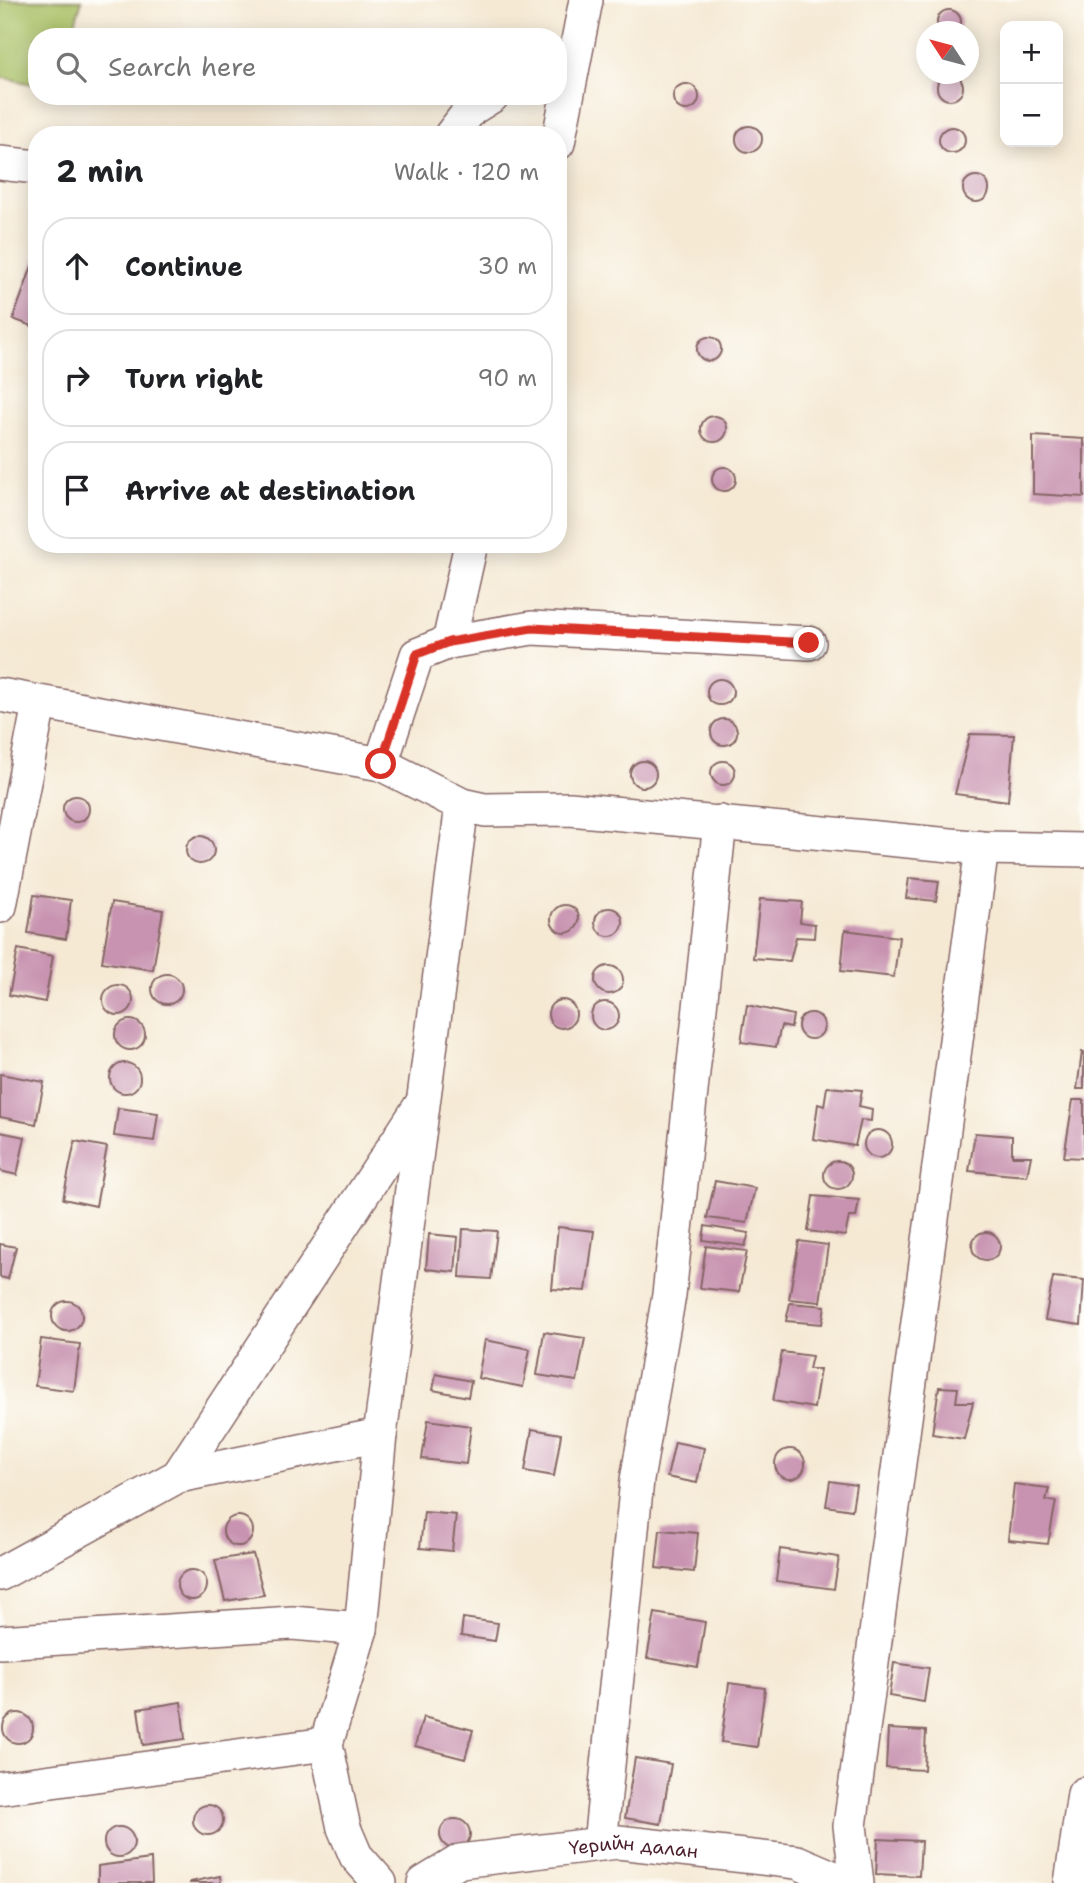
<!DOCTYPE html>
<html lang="en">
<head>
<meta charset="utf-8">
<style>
  body { margin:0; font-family:"Shantell Sans",sans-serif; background:#f6f6f6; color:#202124 }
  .controls { position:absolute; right:21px; top:21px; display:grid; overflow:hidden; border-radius:14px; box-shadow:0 4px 18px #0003 }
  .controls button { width:63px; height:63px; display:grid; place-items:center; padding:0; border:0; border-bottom:2px solid #e0e0e0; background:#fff; color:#202124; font:35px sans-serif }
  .compass { position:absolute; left:916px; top:21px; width:63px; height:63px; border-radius:50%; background:#fff; box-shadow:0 4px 18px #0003; rotate:306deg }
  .stop { position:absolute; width:21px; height:21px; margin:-16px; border:5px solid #d93025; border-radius:50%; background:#fff }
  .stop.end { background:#d93025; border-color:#fff; box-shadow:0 2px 7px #0008 }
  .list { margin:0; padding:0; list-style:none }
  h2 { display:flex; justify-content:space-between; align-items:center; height:91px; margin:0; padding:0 28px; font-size:30px }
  h2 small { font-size:23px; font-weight:400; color:#757577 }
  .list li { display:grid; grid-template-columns:46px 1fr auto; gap:21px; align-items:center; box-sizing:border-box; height:98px; margin:0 14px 14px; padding:0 14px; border:2px solid #e0e0e0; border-radius:28px }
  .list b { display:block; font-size:26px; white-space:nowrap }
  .list em { font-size:23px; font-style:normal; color:#757577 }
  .icon { flex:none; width:38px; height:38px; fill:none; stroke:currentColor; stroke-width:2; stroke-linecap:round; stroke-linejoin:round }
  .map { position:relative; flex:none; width:1084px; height:1883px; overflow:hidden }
  .search { position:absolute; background:#fff; box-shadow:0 4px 18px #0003; left:28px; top:28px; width:539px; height:77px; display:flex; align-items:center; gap:18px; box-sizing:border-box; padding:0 24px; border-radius:28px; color:#757577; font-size:26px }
  .panel { position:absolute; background:#fff; box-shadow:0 4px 18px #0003; left:28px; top:126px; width:539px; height:427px; border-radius:28px }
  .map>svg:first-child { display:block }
  .green { fill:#a9c065; stroke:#7a7048; stroke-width:2 }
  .building { fill:#c893b0 }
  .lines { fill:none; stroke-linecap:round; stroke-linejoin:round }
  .street-casing { stroke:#866666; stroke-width:36 }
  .street { stroke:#fff; stroke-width:33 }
  .route { stroke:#d93025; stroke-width:9 }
  .labels { text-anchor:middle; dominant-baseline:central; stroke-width:7; stroke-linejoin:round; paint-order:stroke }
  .street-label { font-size:19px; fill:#4a1f2b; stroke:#fdfcf7 }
</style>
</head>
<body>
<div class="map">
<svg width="1084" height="1883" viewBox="0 0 1084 1883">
  <rect width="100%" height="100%" fill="#fdfcf7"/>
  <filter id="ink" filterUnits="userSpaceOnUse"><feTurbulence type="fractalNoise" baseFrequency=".0143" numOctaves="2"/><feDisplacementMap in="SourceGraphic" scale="14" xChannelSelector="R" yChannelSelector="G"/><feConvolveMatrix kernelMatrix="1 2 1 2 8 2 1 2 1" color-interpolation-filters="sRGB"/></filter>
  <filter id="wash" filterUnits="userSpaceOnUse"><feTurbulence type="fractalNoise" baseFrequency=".00686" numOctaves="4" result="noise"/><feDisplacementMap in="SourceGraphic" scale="28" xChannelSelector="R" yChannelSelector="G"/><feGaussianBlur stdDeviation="1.57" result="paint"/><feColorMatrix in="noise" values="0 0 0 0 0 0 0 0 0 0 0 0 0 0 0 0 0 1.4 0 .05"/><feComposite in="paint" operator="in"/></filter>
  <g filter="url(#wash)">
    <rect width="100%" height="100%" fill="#f5e9d4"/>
    <path class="green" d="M0,0H82L71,37H37V85L0,77Z"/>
    <g id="blocks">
      <g class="building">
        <circle cx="949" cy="22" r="12"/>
        <circle cx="950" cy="87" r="13"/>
        <circle cx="686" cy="97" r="13"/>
        <circle cx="749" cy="139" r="13"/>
        <circle cx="952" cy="140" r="13"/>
        <circle cx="976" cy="189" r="13"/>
        <path d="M36,255H37V328L13,319Z"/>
        <circle cx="709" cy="349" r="12"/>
        <circle cx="714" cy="429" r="13"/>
        <path d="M1033,436L1084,439V497L1033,494Z"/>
        <circle cx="724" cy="479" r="12"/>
        <circle cx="720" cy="692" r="13"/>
        <circle cx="724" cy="732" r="13"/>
        <path d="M970,734L1014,735L1008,801L955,794Z"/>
        <circle cx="723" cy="773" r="12"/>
        <circle cx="643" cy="774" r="13"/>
        <circle cx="76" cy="809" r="13"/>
        <circle cx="200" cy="850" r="14"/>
        <path d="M909,878L939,881L936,901L906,898Z"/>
        <path d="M34,895L71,900L66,939L28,933Z"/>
        <path d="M760,899L802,902L800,922L815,924L814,938L796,937L790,961L753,958Z"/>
        <path d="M112,902L163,910L153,970L102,962Z"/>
        <circle cx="565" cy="919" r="14"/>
        <circle cx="609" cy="922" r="14"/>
        <path d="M845,930L899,937L894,977L841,971Z"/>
        <path d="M18,949L53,956L45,1002L9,995Z"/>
        <circle cx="609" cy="980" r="14"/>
        <circle cx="167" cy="989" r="15"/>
        <circle cx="118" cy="1000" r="15"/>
        <circle cx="562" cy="1014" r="14"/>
        <circle cx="605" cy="1016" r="14"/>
        <path d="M747,1005L793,1015L791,1028L781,1026L776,1047L741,1042Z"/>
        <circle cx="811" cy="1026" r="13"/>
        <circle cx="130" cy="1035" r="15"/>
        <path d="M1082,1052H1084V1089H1077Z"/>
        <circle cx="125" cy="1078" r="15"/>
        <path d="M0,1074L44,1082L36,1124L0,1117Z"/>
        <path d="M827,1087L862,1090L859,1106L872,1109L871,1121L861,1120L855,1146L813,1139L818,1104L824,1106Z"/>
        <path d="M1073,1100H1084V1158L1064,1157Z"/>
        <path d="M118,1108L158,1113L154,1141L114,1136Z"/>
        <circle cx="878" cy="1144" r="14"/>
        <path d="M0,1132L25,1137L17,1175L0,1171Z"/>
        <path d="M975,1133L1012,1136V1156H1031L1027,1176L969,1171Z"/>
        <path d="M75,1141L107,1147L96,1206L63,1199Z"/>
        <circle cx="838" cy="1175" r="14"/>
        <path d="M715,1181L755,1188L747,1223L707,1218Z"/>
        <path d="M813,1196L859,1200L856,1217H849L845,1236L808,1231Z"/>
        <path d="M705,1226L749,1233L745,1246L703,1240Z"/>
        <path d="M558,1227L594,1231L586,1291L552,1289Z"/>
        <path d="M463,1229L497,1231L491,1279L460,1277Z"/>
        <circle cx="986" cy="1246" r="14"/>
        <path d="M429,1234L458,1237L455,1272L426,1269Z"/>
        <path d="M799,1241L828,1245L820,1302L789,1299Z"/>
        <path d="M0,1244L16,1247L8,1279L0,1277Z"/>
        <path d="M706,1246L747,1251L739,1292L700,1288Z"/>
        <path d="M1053,1277L1084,1280L1081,1325L1045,1320Z"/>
        <circle cx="67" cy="1316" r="15"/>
        <path d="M790,1303L825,1306L822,1324L786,1321Z"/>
        <path d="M544,1332L585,1338L577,1381L537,1375Z"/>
        <path d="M41,1339L80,1344L74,1391L35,1386Z"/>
        <path d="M485,1340L530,1349L523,1387L478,1378Z"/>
        <path d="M782,1352L812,1356L809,1369H820L814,1408L773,1401Z"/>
        <path d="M436,1374L471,1381L468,1397L433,1390Z"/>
        <path d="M939,1387L958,1388L956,1402H973L964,1439L932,1434Z"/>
        <path d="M428,1420L471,1426L466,1464L422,1459Z"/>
        <path d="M532,1429L561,1434L554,1476L525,1471Z"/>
        <path d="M675,1442L704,1448L697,1483L667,1477Z"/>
        <circle cx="790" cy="1464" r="15"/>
        <path d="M830,1481L856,1485L852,1510L826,1506Z"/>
        <path d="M1014,1484L1049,1488L1046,1500L1056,1501L1048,1544L1008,1540Z"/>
        <path d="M424,1512L456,1515L452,1551L420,1548Z"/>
        <circle cx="238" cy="1531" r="15"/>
        <path d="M660,1530L698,1533L694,1572L656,1568Z"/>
        <path d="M780,1549L839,1557L834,1589L776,1581Z"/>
        <path d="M253,1554L264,1595L225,1601L215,1560Z"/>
        <circle cx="192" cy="1585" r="15"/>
        <path d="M655,1613L705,1622L698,1667L647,1658Z"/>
        <path d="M463,1618L498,1623L495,1641L461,1636Z"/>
        <path d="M894,1663L929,1668L924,1702L889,1696Z"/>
        <path d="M729,1683L765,1688L757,1747L721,1742Z"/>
        <path d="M181,1702L185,1739L143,1745L138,1709Z"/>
        <circle cx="18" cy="1728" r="15"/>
        <path d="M423,1717L473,1730L465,1759L415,1746Z"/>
        <path d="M888,1729L926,1731L924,1770L886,1768Z"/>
        <path d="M635,1758L671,1764L661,1824L625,1818Z"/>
        <circle cx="208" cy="1820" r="15"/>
        <circle cx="455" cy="1834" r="15"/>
        <circle cx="119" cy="1842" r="15"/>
        <path d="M878,1839L921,1841L919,1876L876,1874Z"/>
        <path d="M151,1859L152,1883H98V1866Z"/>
        <path d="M220,1876L221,1883H190V1882Z"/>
      </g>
    </g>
  </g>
  <g filter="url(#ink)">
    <use href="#blocks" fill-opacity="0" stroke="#866666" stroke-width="2"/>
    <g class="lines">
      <g class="street-casing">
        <g id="street">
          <path d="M451,135L471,109L492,96"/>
          <path d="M558,143L586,0"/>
          <path d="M0,163L37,167"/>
          <path d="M449,642L471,544"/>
          <path d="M0,695L381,764L462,805L485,810L570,809L982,848L1084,850"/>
          <path d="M381,764L417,655L449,642L532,628L809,643"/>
          <path d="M0,906L39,704"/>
          <path d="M178,1476L380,1435"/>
          <path d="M0,1574L178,1476L421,1105"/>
          <path d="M0,1642L292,1623L361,1629"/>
          <path d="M0,1788L326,1744"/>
          <path d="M600,1844L637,1480L669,1295L720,822"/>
          <path d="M380,1883L356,1856L344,1828L326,1744L361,1629L380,1435L462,805"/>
          <path id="s1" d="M424,1883L460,1861L618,1842L797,1862L846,1883"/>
          <path d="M857,1883L850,1826L982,848"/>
          <path d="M1071,1883L1084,1794"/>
        </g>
      </g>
      <use href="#street" class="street"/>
    </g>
  </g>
  <g class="lines" filter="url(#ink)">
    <path class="route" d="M381,764L417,654L449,642L532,628L809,643"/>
  </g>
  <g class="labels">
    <g class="street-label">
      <text stroke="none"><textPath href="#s1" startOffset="217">Үерийн далан</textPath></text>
    </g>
  </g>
</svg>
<div class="controls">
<button>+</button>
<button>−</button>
</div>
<svg class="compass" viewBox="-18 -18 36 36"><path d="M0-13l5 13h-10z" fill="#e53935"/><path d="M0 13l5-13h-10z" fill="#757577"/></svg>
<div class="stop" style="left:381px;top:764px"></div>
<div class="stop end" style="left:809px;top:643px"></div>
<div class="search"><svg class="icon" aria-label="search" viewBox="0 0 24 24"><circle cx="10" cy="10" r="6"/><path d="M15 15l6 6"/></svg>Search here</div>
<section class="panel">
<h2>2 min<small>Walk · 120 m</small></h2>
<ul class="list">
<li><svg class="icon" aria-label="ahead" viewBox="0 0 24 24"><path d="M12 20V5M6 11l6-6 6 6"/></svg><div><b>Continue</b></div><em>30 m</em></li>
<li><svg class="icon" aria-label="right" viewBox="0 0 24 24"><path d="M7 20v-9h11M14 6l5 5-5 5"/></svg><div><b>Turn right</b></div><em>90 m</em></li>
<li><svg class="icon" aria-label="arrive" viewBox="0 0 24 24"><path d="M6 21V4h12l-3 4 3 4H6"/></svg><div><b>Arrive at destination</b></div></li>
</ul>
</section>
</div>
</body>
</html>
